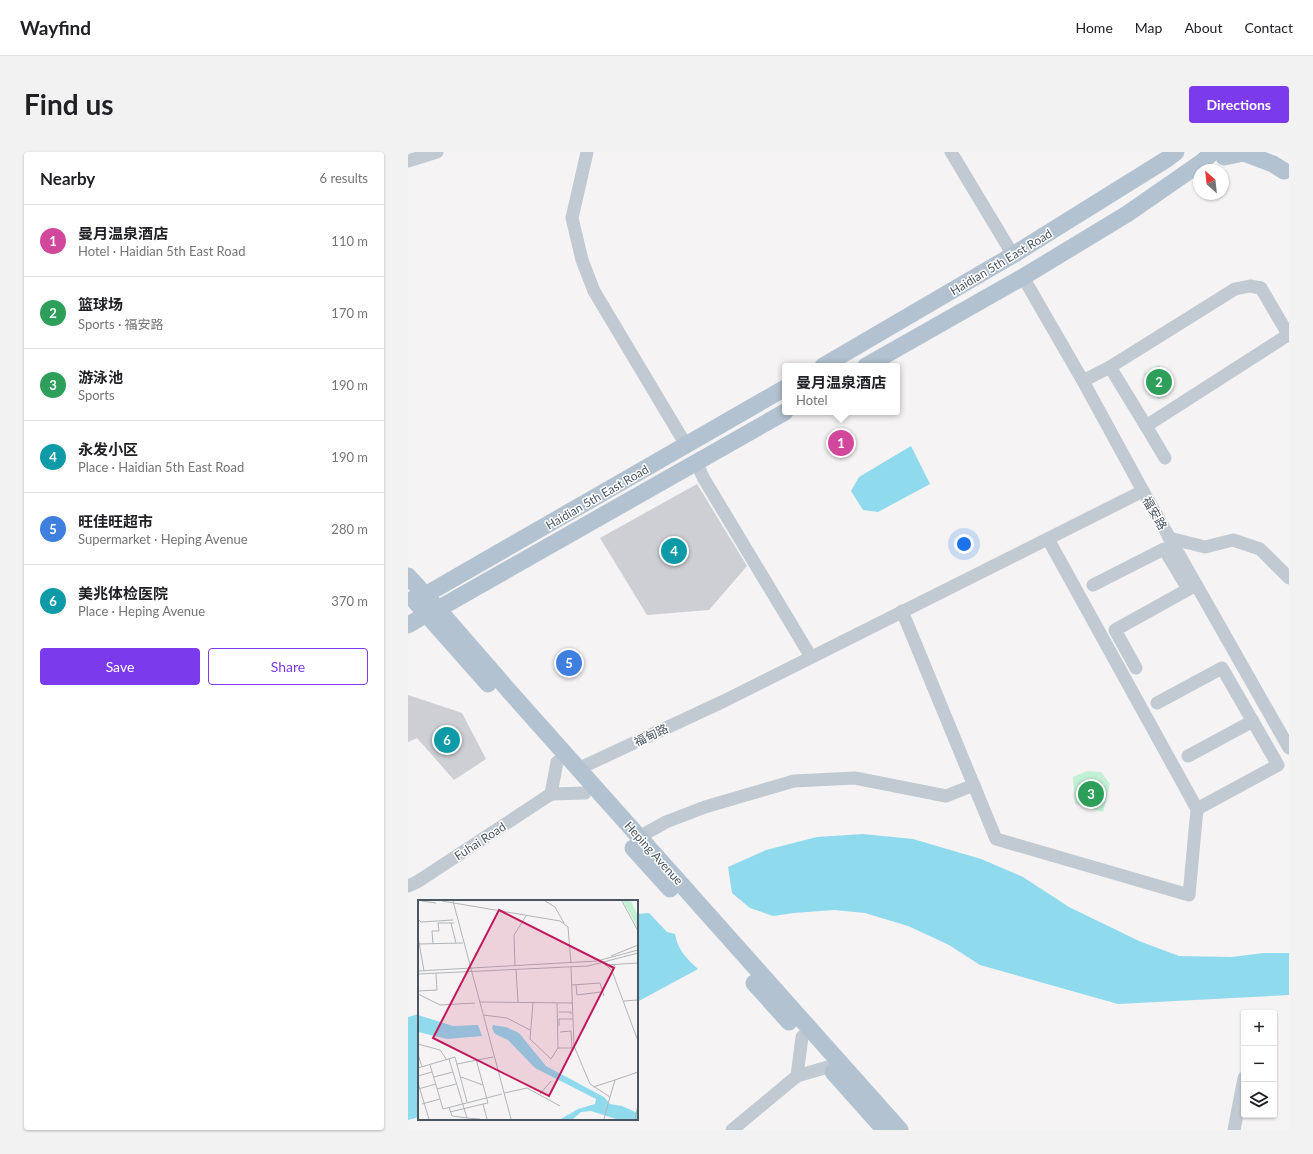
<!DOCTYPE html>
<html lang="en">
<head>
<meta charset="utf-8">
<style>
  body { margin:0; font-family:Lato,"Noto Sans SC",sans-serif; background:#f2f2f2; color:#202124 }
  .controls { position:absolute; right:12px; bottom:12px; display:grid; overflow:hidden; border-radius:4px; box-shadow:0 1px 3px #0004 }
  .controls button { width:36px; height:36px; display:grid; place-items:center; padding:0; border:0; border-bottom:1px solid #e0e0e0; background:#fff; color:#202124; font:20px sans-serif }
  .compass { position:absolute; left:785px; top:12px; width:36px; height:36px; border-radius:50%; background:#fff; box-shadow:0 1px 3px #0004; rotate:333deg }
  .you { position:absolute; left:556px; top:392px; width:14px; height:14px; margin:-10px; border:3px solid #fff; border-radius:50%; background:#1a73e8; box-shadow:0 0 0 6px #1a73e833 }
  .badge { display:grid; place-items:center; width:26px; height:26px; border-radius:50%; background:#7c3aed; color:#fff; font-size:13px; font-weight:700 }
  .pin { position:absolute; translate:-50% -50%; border:2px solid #fff; box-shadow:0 1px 4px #0006 }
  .popup { position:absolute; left:374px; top:211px; width:118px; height:52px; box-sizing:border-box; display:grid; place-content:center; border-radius:4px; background:#fff; filter:drop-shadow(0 1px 3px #0005); font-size:13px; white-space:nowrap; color:#757577 }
  .popup b { font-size:15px; color:#202124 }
  .popup::after { content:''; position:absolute; left:50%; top:100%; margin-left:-8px; border:8px solid transparent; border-top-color:#fff }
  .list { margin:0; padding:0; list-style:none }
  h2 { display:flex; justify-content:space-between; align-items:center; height:52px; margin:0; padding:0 16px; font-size:17px }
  h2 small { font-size:13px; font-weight:400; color:#757577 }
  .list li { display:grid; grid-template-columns:26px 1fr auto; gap:12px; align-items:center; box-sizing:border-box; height:72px; padding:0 16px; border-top:1px solid #e0e0e0 }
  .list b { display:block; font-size:15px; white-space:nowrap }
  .list p { margin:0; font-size:13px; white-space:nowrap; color:#757577 }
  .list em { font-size:13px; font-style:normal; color:#757577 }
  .actions { display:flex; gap:8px; padding:12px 16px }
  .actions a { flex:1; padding:9px 0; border:1px solid #7c3aed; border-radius:4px; text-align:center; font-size:14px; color:#7c3aed }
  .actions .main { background:#7c3aed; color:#fff }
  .icon { flex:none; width:22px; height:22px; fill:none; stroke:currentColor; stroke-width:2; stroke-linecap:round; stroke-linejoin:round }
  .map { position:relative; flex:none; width:881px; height:978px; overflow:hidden; border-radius:4px }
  header { display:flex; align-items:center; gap:24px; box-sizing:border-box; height:56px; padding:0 20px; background:#fff; border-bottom:1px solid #e0e0e0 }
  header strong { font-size:19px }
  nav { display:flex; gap:22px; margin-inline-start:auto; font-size:14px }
  .intro { display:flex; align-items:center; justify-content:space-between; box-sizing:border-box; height:96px; padding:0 24px }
  h1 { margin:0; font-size:28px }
  .button { padding:10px 18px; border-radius:4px; background:#7c3aed; color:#fff; font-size:14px; font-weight:700 }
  main { display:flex; gap:24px; padding:0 24px }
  aside { flex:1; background:#fff; border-radius:4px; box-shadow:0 1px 3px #0004 }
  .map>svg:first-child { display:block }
  .green { fill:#c3f1d5 }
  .water { fill:#90daee }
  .building { fill:#cdcfd5 }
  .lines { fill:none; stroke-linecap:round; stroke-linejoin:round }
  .minor { stroke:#c1cad2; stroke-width:13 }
  .major { stroke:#b3c2d1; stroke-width:17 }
  .labels { text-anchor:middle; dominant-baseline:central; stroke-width:3; stroke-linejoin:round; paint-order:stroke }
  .street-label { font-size:12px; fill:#4a5661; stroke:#fff }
  .inset-road { fill:none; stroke:#b1b4b9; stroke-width:1 }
  .view { fill:#c2185b; fill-opacity:0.15; stroke:#c2185b; stroke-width:2 }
  .inset-edge { fill:none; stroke:#4a5661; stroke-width:2 }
</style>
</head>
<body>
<header>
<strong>Wayfind</strong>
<nav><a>Home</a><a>Map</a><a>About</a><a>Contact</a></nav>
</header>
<div class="intro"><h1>Find us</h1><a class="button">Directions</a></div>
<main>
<aside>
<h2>Nearby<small>6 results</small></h2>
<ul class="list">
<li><span class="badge" style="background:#d1479c">1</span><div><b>曼月温泉酒店</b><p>Hotel · Haidian 5th East Road</p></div><em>110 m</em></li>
<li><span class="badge" style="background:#2e9e5b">2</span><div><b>篮球场</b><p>Sports · 福安路</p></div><em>170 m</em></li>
<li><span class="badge" style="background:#2e9e5b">3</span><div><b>游泳池</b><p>Sports</p></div><em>190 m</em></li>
<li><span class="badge" style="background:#0f9aa8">4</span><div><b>永发小区</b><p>Place · Haidian 5th East Road</p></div><em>190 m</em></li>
<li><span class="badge" style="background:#3f7fe0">5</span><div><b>旺佳旺超市</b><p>Supermarket · Heping Avenue</p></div><em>280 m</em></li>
<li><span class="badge" style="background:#0f9aa8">6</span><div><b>美兆体检医院</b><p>Place · Heping Avenue</p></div><em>370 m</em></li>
</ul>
<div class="actions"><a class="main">Save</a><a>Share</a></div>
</aside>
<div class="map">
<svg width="881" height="978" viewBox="0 0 881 978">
  <rect width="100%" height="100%" fill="#f5f3f3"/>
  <g class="green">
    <path d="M751,213L766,237L750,247L736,222Z"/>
    <path d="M679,619L693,620L702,632L695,660L667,652L665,625Z"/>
  </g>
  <g class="water">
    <path d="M503,294L522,332L470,360L455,358L443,339L451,325Z"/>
    <path d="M455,682L505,687L573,707L615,725L661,755L731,789L771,804L823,805L856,801H881V843L710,852L572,813L541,793L500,774L457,761L426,758L386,761L365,764L342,756L324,741L320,715L358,698L409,685Z"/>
    <path d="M241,761L259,780L267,782C270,798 278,806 290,817L229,850V762Z"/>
    <path d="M11,862V965L0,968V865Z"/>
  </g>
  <g class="building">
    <path d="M289,332L339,414L301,458L239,463L192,386Z"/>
    <path d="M0,543L54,561L78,607L46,628L9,586L0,590Z"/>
  </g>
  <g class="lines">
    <g class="minor">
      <path d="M179,0L164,66L174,108L186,139L278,293"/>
      <path d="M543,0L605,103"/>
      <path d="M0,9L29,0"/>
      <path d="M615,125L675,229L735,339L881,596"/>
      <path d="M702,215L738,274L880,183"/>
      <path d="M675,229L702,215L827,137L842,134L853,136L881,184"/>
      <path d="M738,274L757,306"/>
      <path d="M288,310L296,327L403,505"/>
      <path d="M761,386L797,395L825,388L852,397L881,426"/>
      <path d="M685,433L756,397L780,437"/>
      <path d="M494,459L588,687L781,743L789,657L640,387"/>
      <path d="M728,516L707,478L788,433"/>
      <path d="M749,551L814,516L870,613L789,657"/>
      <path d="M780,604L845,569"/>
      <path d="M170,617L316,549L735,339"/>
      <path d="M143,642L177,641"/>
      <path d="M143,642L149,610"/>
      <path d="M231,685L258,670L297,655L386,629L447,626L538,644L566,633"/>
      <path d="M0,734L9,730L143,642"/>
      <path d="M389,924L394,885"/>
      <path d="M324,978L389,924L420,915"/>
      <path d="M826,978L836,926"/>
    </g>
    <g class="major">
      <path d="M816,5L836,1L865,12L876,19"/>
      <path d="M415,214L605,103L759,7L768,0"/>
      <path d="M458,214L615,125L719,62L794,10L805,0"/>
      <path d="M0,424L30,457L102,540L492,978"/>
      <path d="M5,447L80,532"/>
      <path d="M7,447L17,443L377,236"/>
      <path d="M0,473L19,462L30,457L377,260"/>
      <path d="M225,696L262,737"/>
      <path d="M346,831L381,870"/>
      <path d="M425,920L474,975"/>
    </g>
  </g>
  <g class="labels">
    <g class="street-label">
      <text transform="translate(593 110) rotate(-31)">Haidian 5th East Road</text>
      <text transform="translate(189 345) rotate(-30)">Haidian 5th East Road</text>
      <text transform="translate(747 361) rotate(60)">福安路</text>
      <text transform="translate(243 583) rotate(-25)">福甸路</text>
      <text transform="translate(72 689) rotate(-33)">Fuhai Road</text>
      <text transform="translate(246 701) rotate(48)">Heping Avenue</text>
    </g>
  </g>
  <g transform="translate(10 748)">
    <rect width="220" height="220" fill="#f5f3f3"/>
    <path d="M205,1H213L220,16V28Z" fill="#c3f1d5"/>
    <path d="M0,115L35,126L60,125L64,136L29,139L0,132ZM75,125L88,127L101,133L128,166L186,197L192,204L204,206L220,213V219H198L173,211L163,212L155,219H143L160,209L177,204L178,199L117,168L90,140L77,134L74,128Z" fill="#90daee"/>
    <path class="inset-road" d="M4,1L18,3M24,1L142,21L150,27L153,63M35,1L93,219M127,1L137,7L146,23M204,1L220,31M0,19L3,22L35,20M33,23L38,43M0,37L6,71M0,44L45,43M15,44L14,31H21L20,23H36M193,56L220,45M187,65L220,63M188,65L194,71L197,64M97,66L96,35L108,16M153,67L156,146L172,184L192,197L186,219M98,69L100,103M0,71L179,61L220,50M194,71L220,141M0,74L170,66L220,53M154,85L182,83L186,96M158,85L159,95L183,92M0,91L19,90L18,73M0,94L22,105L57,103M206,101L220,100M62,102L154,103M115,103L112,139L133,159L140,148L139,103M141,112H153V114M65,115L89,118L112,130M141,126V119H155M0,144L22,150L29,160M140,148H154L153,131L142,132M0,154L4,167M31,159L49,218L62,219M58,159L70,203L65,204L69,219M39,164L75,157M12,165L25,209L84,194M0,168L37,157L49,202M0,176L14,172M16,177L35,172M43,177L65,185M0,183L11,219M175,187L197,180M0,189L18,184M19,189L38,184M86,193L109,188L142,206M122,194L133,181M192,197L197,180L220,172M4,204L22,199M31,207L34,216L49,218M32,212L65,204M217,219L220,205"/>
    <path class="view" d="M81,10L196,68L131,196L15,138Z"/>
    <rect width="220" height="220" class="inset-edge"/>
  </g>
</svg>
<div class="controls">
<button>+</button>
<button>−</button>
<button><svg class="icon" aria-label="layers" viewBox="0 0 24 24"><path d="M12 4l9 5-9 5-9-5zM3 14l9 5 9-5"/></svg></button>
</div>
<svg class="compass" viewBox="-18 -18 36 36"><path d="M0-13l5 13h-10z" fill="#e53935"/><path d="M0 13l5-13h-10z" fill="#757577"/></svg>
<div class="you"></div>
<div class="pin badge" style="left:433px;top:291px;background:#d1479c">1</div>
<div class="popup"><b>曼月温泉酒店</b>Hotel</div>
<div class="pin badge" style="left:751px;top:230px;background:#2e9e5b">2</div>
<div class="pin badge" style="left:683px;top:642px;background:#2e9e5b">3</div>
<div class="pin badge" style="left:266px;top:399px;background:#0f9aa8">4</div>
<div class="pin badge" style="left:161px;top:511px;background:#3f7fe0">5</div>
<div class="pin badge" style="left:39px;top:588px;background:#0f9aa8">6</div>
</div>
</main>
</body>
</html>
